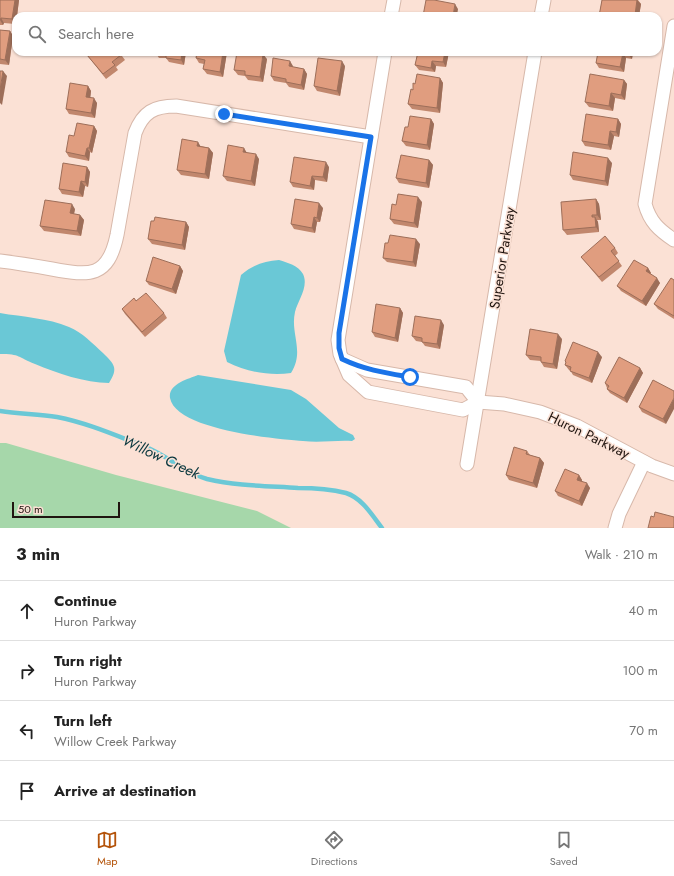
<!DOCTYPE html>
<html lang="en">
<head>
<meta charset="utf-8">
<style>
  body { margin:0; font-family:Jost,sans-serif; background:#f6f6f6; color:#222 }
  .scale { position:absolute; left:12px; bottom:10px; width:108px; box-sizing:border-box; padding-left:4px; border:2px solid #201510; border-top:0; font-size:11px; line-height:14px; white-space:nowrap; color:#201510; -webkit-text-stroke:3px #fbe1d5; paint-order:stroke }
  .stop { position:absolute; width:12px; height:12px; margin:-9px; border:3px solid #1a73e8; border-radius:50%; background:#fff }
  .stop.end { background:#1a73e8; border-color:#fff; box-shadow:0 1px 4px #0008 }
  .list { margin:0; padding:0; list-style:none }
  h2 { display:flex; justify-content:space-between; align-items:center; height:52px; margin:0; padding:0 16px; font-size:17px }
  h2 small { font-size:13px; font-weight:400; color:#767676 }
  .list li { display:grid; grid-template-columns:26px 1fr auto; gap:12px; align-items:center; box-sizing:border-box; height:60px; padding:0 16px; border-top:1px solid #e0e0e0 }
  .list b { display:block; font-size:15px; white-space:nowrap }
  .list p { margin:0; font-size:13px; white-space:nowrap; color:#767676 }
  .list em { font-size:13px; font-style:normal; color:#767676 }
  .icon { flex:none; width:22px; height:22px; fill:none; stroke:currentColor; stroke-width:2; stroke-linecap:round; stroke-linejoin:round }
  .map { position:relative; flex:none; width:674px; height:528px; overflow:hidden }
  .search { position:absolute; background:#fff; box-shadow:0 1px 3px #0004; left:12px; right:12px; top:12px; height:44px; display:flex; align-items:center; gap:10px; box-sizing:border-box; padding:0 14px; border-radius:12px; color:#767676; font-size:15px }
  .sheet { height:292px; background:#fff }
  nav { display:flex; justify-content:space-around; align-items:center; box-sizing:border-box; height:56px; border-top:1px solid #e0e0e0; background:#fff; font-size:11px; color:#767676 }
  nav a { display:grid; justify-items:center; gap:2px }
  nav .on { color:#b45309 }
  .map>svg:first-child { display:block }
  .green { fill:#a6d7aa }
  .water { fill:#6ac8d6 }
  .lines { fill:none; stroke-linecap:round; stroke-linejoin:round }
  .stream { stroke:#6ac8d6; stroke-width:4.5 }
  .street-casing { stroke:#d7b8aa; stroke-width:15 }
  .street { stroke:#fff; stroke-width:13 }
  .wall { fill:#c1876d }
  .shaded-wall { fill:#9d6e59 }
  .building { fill:#e09d7f; stroke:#9d6e59 }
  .route { stroke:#1a73e8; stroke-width:5 }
  .labels { text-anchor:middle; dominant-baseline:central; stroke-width:3; stroke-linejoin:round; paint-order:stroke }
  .street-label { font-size:14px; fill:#201510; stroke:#fbe1d5 }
  .water-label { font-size:15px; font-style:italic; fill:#08363d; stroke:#fbe1d5 }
</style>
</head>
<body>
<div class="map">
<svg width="674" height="528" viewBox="0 0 674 528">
  <rect width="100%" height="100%" fill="#fbe1d5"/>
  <path class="green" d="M0,443H6L116,475L257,511L291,528H0Z"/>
  <g class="water">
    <path d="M279,260C288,263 298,265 303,274C309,287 298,300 295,312C290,334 305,351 291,373C270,376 247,372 227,362L224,351L241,275C253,265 264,261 279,260Z"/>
    <path d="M0,313C23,317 48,318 69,327C82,332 93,344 103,353C114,364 119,368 109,383C85,383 57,373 35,364C17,357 21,354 0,354Z"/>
    <path d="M198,375L291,390L306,399L339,428L353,435L355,439L352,441C336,440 320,443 303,441C276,439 176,430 170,398C168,384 188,379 198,375Z"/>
  </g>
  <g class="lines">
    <path class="stream" d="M0,411C19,414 38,414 57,417C88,423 117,436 146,447C168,456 185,473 207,479C237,486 268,486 298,488C313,488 330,489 346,493C362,498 372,515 382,528"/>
    <g class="street-casing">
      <g id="street">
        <path d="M391,16L394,0"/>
        <path d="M541,16L544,0"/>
        <path d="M674,26L645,204C650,222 659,230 674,240"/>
        <path d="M385,52L338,340L340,354L349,375L368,392L463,410L478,402L504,404L540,412L577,426L652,466L674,474"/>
        <path d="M0,261C17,263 35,266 52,269C90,276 108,278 117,235L135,133C143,112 154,106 176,106L371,137"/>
        <path d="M342,359L367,370L466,387L478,402"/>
        <path d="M467,464L535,52"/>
        <path d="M615,528L619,514L644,462"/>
      </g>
    </g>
    <use href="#street" class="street"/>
  </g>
  <g class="wall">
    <path d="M0,0H19L17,16H16L15,24L4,23L3,25H0Z"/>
    <path d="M602,0H638L641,4L639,16H599Z"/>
    <path d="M0,30L10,31L13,36L9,65L0,64Z"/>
    <path d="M119,52L125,60L116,67L118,70L106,79L87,55Z"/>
    <path d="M155,52H186L184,65L169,62L166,58H159Z"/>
    <path d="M197,52H227L223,77L207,74L203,69L204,64L199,63L196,58Z"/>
    <path d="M418,52H449L446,67L436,66L435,72L419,70L415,65Z"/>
    <path d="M598,52H633L632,59L626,58L624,72L599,68L596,63Z"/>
    <path d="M267,59L263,82L248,80L245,76L238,75L234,70Z"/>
    <path d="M293,66V67L304,69L307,74L304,90L289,87L286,83L274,81L271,76Z"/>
    <path d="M345,66L340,96L317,91L314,86Z"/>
    <path d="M440,78L443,83L440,113L412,109L408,104L413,90L415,84Z"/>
    <path d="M624,80L627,84L625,100L615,98L613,111L589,107L585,102Z"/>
    <path d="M88,86L91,91L90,97L97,103L95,118L69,114L66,109Z"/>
    <path d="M431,119L434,124L430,150L406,146L402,141L408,127Z"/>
    <path d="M618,119L621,124L619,137L614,136L611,150L585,146L582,141Z"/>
    <path d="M94,126L97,131L92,153L90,152L89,161L69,157L66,152L74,136Z"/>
    <path d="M201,146L209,148L213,153L209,179L181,175L177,170Z"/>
    <path d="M247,153L259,159L255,186L227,181L223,176Z"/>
    <path d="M429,160L433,165L429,188L399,183L396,178Z"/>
    <path d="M612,163L608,186L573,180L570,175Z"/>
    <path d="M87,167L90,172L88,187L85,186L83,197L62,194L59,189Z"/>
    <path d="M329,167L327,182L315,180L314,190L293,187L290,182Z"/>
    <path d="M596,199L599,204L601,220H597L598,222L599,232L567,235L563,230Z"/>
    <path d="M422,202L418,228L394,224L390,219L396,205Z"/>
    <path d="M323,208L320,222H317L315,233L294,229L291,224Z"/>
    <path d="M75,209L74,214L80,215L84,220L81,236L44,231L40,226Z"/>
    <path d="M154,221L186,222L189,227L185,250L152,244L148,239Z"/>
    <path d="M388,243L420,244L416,267L387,262L383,258Z"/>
    <path d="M615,248L618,253L615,256L622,266L602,282L581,257Z"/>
    <path d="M180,266L183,271L176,294L149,285L146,281Z"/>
    <path d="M648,268L651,273L650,274L660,283L646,306L621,291L617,286Z"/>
    <path d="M674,280V319L658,309L654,304Z"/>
    <path d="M136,301L164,313L167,318L145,337L125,314L122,309Z"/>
    <path d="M400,308L403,313L398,342L375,337L372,332Z"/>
    <path d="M444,325L440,349L425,346L422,342L416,341L412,336Z"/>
    <path d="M562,339L557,369L544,367L541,362V361L530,360L526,355Z"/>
    <path d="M602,357L592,383L573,375L570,370H569L565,365L566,363L565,361Z"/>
    <path d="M640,368L643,373L627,403L610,393L607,389V388L605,383Z"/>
    <path d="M653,380L666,424L642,412L639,407Z"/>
    <path d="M527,451L530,455L540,458L544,463L537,488L509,480L506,475Z"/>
    <path d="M579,475L582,480V481L590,488L582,506L558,496L555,491Z"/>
  </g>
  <g class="shaded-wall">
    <path d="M15,0H19L17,16H16L15,24L12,19Z"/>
    <path d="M637,0L641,4L639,16H635V15Z"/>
    <path d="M455,4L458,9L457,16H453Z"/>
    <path d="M1,18L4,23L3,25L0,20Z"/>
    <path d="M10,31L13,36L9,65L5,60Z"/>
    <path d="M182,52H186L184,65L181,60Z"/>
    <path d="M223,52H227L223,77L220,72Z"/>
    <path d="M445,52H449L446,67L443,62Z"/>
    <path d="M628,52H633L632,59L628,54Z"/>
    <path d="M623,53L626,58L624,72L620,67Z"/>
    <path d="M263,54L267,59L263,82L260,77Z"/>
    <path d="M290,61L293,66L292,71L289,66Z"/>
    <path d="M342,61L345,66L340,96L337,91Z"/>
    <path d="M432,61L436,66L435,72L431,68Z"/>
    <path d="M304,69L307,74L304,90L301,85Z"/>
    <path d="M3,71L7,76L2,105L0,103V90Z"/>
    <path d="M440,78L443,83L440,113L437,108Z"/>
    <path d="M624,80L627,84L625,100L621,95Z"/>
    <path d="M88,86L91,91L90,101L86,97Z"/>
    <path d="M611,93L615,98L613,111L609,106Z"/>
    <path d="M94,98L97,103L95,118L91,113Z"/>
    <path d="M431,119L434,124L430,150L427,145Z"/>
    <path d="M618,119L621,124L619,137L616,132Z"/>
    <path d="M94,126L97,131L92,153L89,148Z"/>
    <path d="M610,131L614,136L611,150L608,145Z"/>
    <path d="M198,142L201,147L197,146Z"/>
    <path d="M87,148L90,152L89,161L85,156Z"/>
    <path d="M209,148L213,153L209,179L205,174Z"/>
    <path d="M244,148L247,153L243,152Z"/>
    <path d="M256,154L259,159L255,186L251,181Z"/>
    <path d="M608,158L612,163L608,186L605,181Z"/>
    <path d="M429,160L433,165L429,188L426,183Z"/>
    <path d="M326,162L329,167L327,182L323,177Z"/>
    <path d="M87,167L90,172L88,187L85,182Z"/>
    <path d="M312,176L315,180L314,190L310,186Z"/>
    <path d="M81,181L85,186L83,197L79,192Z"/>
    <path d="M418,197L422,202L418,228L414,223Z"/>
    <path d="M596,199L599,204L601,220L597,215Z"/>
    <path d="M319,203L323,208L320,222L317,218Z"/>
    <path d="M72,204L75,209L73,218L70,213Z"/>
    <path d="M80,215L84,220L81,236L77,231Z"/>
    <path d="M592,215L595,220V217L598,222L599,232L596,227Z"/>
    <path d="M314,217L317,222L315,233L312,228Z"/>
    <path d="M186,222L189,227L185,250L182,245Z"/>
    <path d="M416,239L420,244L416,267L413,262Z"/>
    <path d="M180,266L183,271L176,294L172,289Z"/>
    <path d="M648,268L651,273L649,276L646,271Z"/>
    <path d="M657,278L660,283L646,306L642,301Z"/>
    <path d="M400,308L403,313L398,342L395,338Z"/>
    <path d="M441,320L444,325L440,349L437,344Z"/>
    <path d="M558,334L562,339L557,369L553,364Z"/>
    <path d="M598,352L602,357L592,383L589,378Z"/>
    <path d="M640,368L643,373L627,403L624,398Z"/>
    <path d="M674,398V409L666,424L663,419Z"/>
    <path d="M540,458L544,463L537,488L533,483Z"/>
    <path d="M579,475L582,480L580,485L577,480Z"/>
    <path d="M587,483L590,488L582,506L579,501Z"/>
  </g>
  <g class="building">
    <path d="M0,0H15L12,19L1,18L0,20Z"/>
    <path d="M426,0H434L455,4L453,16H423Z"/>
    <path d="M602,0H637L635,15L628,14V16H599Z"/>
    <path d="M0,30L10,31L5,60L0,59Z"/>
    <path d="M91,52H119L121,55L112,62L115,65L103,74L87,55Z"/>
    <path d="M155,52H182L181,60L166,58V54L155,53Z"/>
    <path d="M197,52H223L220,72L203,69L205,60L196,58Z"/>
    <path d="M237,52H251L263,54L260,77L245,75V71L234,70Z"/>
    <path d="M418,52H445L443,62L432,61L431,68L415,65Z"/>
    <path d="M598,52H628V54L623,53L620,67L596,63Z"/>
    <path d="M273,58L290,61L289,66L304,69L301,85L286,82V79L271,76Z"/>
    <path d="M318,58L342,61L337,91L314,86Z"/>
    <path d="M0,71H3L0,90Z"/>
    <path d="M417,74L440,78L437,108L408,104L411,89L413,90V83L415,84Z"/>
    <path d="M590,74L624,80L621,95L611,93L609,106L585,102Z"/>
    <path d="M70,83L88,86L86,97L94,98L91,113L66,109Z"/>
    <path d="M586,114L618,119L616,132L610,131L608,145L582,141Z"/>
    <path d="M410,116L431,119L427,145L402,141L405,127H408Z"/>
    <path d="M77,123L94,126L89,148H87L85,156L66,152L69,135L74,136Z"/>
    <path d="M182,139L198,142L197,146L209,148L205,174L177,170Z"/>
    <path d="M228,145L244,148L243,152L256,154L251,181L223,176Z"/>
    <path d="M573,152L608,158L605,181L570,175Z"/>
    <path d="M401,155L429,160L426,183L396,178Z"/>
    <path d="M294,157L326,162L323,177L312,176L310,186L290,182Z"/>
    <path d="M63,163L87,167L85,182L81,181L79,192L59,189Z"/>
    <path d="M398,194L418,197L414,223L390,219L392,204L396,205Z"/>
    <path d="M295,199L319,203L317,218L314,217L312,228L291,224Z"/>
    <path d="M596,199L597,215H592V217H595L596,227L563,230L561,202Z"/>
    <path d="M45,200L72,204L70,213L80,215L77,231L40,226Z"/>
    <path d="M155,217L186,222L182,245L148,239L151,221H154Z"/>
    <path d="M390,235L416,239L413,262L383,258L385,243H388Z"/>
    <path d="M605,236L615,248L611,251L619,261L599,277L581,257Z"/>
    <path d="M153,257L180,266L172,289L146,281Z"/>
    <path d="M634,260L648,268L646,271L657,278L642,301L617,286Z"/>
    <path d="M671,278L674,280V316L654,304Z"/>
    <path d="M146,293L164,313L142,332L122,309L134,298L136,301Z"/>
    <path d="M376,304L400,308L395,338L372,332Z"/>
    <path d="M415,316L441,320L437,344L422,342V338L412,336Z"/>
    <path d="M530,329L558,334L553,364L541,362V357L526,355Z"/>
    <path d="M573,342L598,352L589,378L570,371L571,367L565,365L566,362L565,361Z"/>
    <path d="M619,357L640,368L624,398L607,389L609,386L605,383Z"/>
    <path d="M653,380L674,391V398L663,419L639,407Z"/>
    <path d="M514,447L527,451L526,454L540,458L533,483L506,475Z"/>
    <path d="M565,469L579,475L577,480L587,483L579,501L555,491Z"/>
    <path d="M655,512L674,517V528H648L651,516L654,517Z"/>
  </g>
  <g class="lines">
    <path class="route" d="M224,114L371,137L339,333V348L342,359C365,370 386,373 410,377"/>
  </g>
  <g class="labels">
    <g class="street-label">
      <text transform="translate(502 258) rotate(-81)">Superior Parkway</text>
      <text transform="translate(589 435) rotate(26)">Huron Parkway</text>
    </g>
    <g class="water-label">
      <text transform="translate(161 457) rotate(25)">Willow Creek</text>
    </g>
  </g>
</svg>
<div class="scale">50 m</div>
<div class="stop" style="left:410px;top:377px"></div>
<div class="stop end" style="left:224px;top:114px"></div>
<div class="search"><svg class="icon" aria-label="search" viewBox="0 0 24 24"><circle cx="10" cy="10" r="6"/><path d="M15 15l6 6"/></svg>Search here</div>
</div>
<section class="sheet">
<h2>3 min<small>Walk · 210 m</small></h2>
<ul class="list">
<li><svg class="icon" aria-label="ahead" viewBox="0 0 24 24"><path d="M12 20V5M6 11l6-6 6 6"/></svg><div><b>Continue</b><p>Huron Parkway</p></div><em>40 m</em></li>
<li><svg class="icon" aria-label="right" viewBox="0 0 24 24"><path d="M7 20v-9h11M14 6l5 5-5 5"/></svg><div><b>Turn right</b><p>Huron Parkway</p></div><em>100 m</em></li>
<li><svg class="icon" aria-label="left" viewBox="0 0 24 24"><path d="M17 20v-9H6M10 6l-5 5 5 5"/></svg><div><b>Turn left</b><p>Willow Creek Parkway</p></div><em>70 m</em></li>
<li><svg class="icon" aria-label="arrive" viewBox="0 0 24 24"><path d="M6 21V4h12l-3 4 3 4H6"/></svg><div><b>Arrive at destination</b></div></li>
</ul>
</section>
<nav>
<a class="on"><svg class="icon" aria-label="map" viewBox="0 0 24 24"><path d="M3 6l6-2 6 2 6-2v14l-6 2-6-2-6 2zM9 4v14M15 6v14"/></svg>Map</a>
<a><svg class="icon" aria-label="directions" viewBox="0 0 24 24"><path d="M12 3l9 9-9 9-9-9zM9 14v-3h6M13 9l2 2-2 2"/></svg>Directions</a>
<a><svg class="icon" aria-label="saved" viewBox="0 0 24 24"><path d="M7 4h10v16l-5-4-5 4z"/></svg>Saved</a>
</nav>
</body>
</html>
